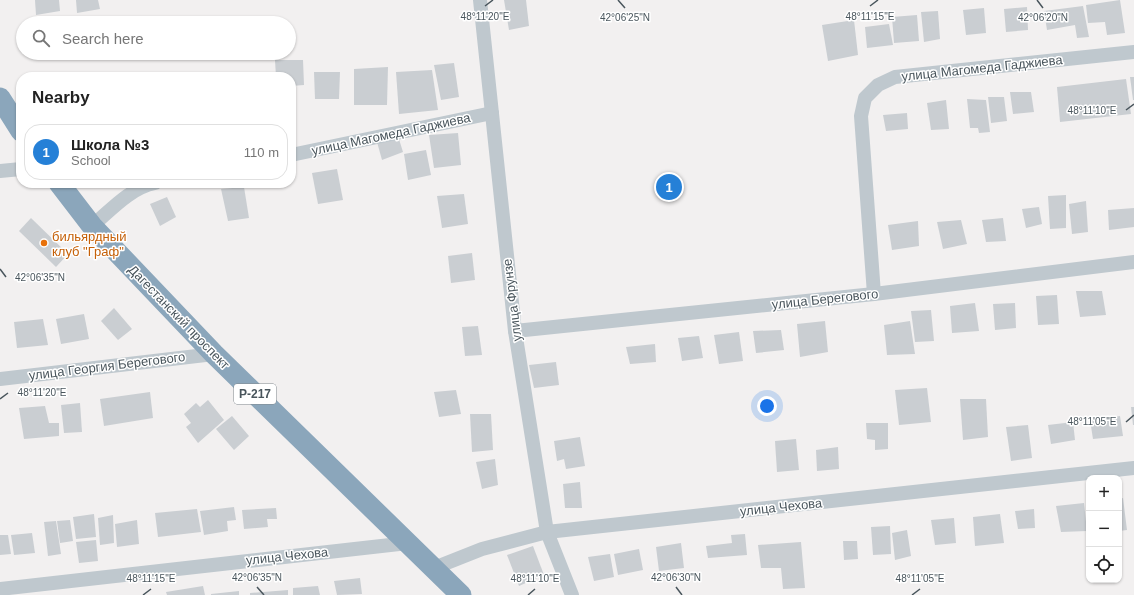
<!DOCTYPE html>
<html lang="en">
<head>
<meta charset="utf-8">
<style>
  body { margin:0; font-family:Arial,sans-serif; background:#f2f2f2; color:#222 }
  .controls { position:absolute; right:12px; bottom:12px; display:grid; overflow:hidden; border-radius:8px; box-shadow:0 1px 3px #0004 }
  .controls button { width:36px; height:36px; display:grid; place-items:center; padding:0; border:0; border-bottom:1px solid #e0e0e0; background:#fff; color:#222; font:20px sans-serif }
  .you { position:absolute; left:767px; top:406px; width:14px; height:14px; margin:-10px; border:3px solid #fff; border-radius:50%; background:#1a73e8; box-shadow:0 0 0 6px #1a73e833 }
  .badge { display:grid; place-items:center; width:26px; height:26px; border-radius:50%; background:#2580d7; color:#fff; font-size:13px; font-weight:700 }
  .pin { position:absolute; translate:-50% -50%; border:2px solid #fff; box-shadow:0 1px 4px #0006 }
  .list { margin:0; padding:0; list-style:none }
  h2 { display:flex; justify-content:space-between; align-items:center; height:52px; margin:0; padding:0 16px; font-size:17px }
  h2 small { font-size:13px; font-weight:400; color:#767676 }
  .list li { display:grid; grid-template-columns:26px 1fr auto; gap:12px; align-items:center; box-sizing:border-box; height:56px; margin:0 8px 8px; padding:0 8px; border:1px solid #e0e0e0; border-radius:16px }
  .list b { display:block; font-size:15px; white-space:nowrap }
  .list p { margin:0; font-size:13px; white-space:nowrap; color:#767676 }
  .list em { font-size:13px; font-style:normal; color:#767676 }
  .icon { flex:none; width:22px; height:22px; fill:none; stroke:currentColor; stroke-width:2; stroke-linecap:round; stroke-linejoin:round }
  .map { position:relative; flex:none; width:1134px; height:595px; overflow:hidden }
  .search { position:absolute; background:#fff; box-shadow:0 1px 3px #0004; left:16px; top:16px; width:280px; height:44px; display:flex; align-items:center; gap:10px; box-sizing:border-box; padding:0 14px; border-radius:22px; color:#767676; font-size:15px }
  .panel { position:absolute; background:#fff; box-shadow:0 1px 3px #0004; left:16px; top:72px; width:280px; height:116px; border-radius:16px }
  .map>svg:first-child { display:block }
  .building { fill:#caced2 }
  .lines { fill:none; stroke-linecap:round; stroke-linejoin:round }
  .minor { stroke:#bfc8ce; stroke-width:14 }
  .highway { stroke:#8ba6bb; stroke-width:21 }
  .ticks { fill:none; stroke:#49555c; stroke-width:1.5 }
  .food-dot { fill:#e8710a; stroke:#fff; stroke-width:1.5 }
  .labels { text-anchor:middle; dominant-baseline:central; stroke-width:3; stroke-linejoin:round; paint-order:stroke }
  .shield { fill:#fff; stroke:#80888d; stroke-width:1 }
  .shield-label { font-size:12px; font-weight:bold; fill:#49555c }
  .street-label { font-size:13px; fill:#49555c; stroke:#fff }
  .food-label { font-size:13px; fill:#c56008; stroke:#fff; text-anchor:start }
  .ticks-label { font-size:10px; text-anchor:middle; fill:#49555c; stroke:#fff; stroke-width:3; stroke-linejoin:round; paint-order:stroke }
</style>
</head>
<body>
<div class="map">
<svg width="1134" height="595" viewBox="0 0 1134 595">
  <rect width="100%" height="100%" fill="#f2f0f0"/>
  <g class="building">
    <path d="M35,0H59L60,11L36,15Z"/>
    <path d="M76,0H98L100,9L77,13Z"/>
    <path d="M504,0H526L529,26L509,30Z"/>
    <path d="M1120,0L1125,33L1107,35L1105,22L1088,23L1086,5Z"/>
    <path d="M1083,6L1089,37L1077,38L1075,25L1047,30L1044,11Z"/>
    <path d="M1027,7L1028,30L1006,32L1004,9Z"/>
    <path d="M984,8L986,33L966,35L963,10Z"/>
    <path d="M938,11L940,39L924,42L921,12Z"/>
    <path d="M917,15L919,41L894,43L892,17Z"/>
    <path d="M854,20L858,55L828,61L822,25Z"/>
    <path d="M889,24L893,45L867,48L865,27Z"/>
    <path d="M275,60H303L304,85L291,86V77H276Z"/>
    <path d="M454,63L459,97L441,100L434,65Z"/>
    <path d="M388,67L387,105H354V69Z"/>
    <path d="M432,70L438,110L399,114L396,72Z"/>
    <path d="M314,72H340L339,99H315Z"/>
    <path d="M1130,77H1134V100H1133Z"/>
    <path d="M1126,79L1131,114L1060,122L1057,87Z"/>
    <path d="M1010,92H1031L1034,112L1013,114Z"/>
    <path d="M988,97H1004L1007,121L991,123Z"/>
    <path d="M967,99L986,100L990,132L979,133L978,128H970Z"/>
    <path d="M946,100L949,129L931,130L927,103Z"/>
    <path d="M907,113L908,129L886,131L883,115Z"/>
    <path d="M458,133L461,165L434,168L429,135Z"/>
    <path d="M398,136L403,152L382,160L377,142Z"/>
    <path d="M426,150L431,175L408,180L404,154Z"/>
    <path d="M337,169L343,200L318,204L312,173Z"/>
    <path d="M244,187L249,218L228,221L221,189Z"/>
    <path d="M464,194L468,224L442,228L437,196Z"/>
    <path d="M1066,195V228L1050,229L1048,196Z"/>
    <path d="M167,197L176,217L160,226L150,204Z"/>
    <path d="M1086,201L1088,232L1072,234L1069,204Z"/>
    <path d="M1039,207L1042,224L1026,228L1022,209Z"/>
    <path d="M1134,208V227L1109,230L1108,210Z"/>
    <path d="M31,218L68,254L56,267L19,231Z"/>
    <path d="M1003,218L1006,241L986,242L982,220Z"/>
    <path d="M961,220L967,244L943,249L937,222Z"/>
    <path d="M918,221L919,246L892,250L888,225Z"/>
    <path d="M472,253L475,280L451,283L448,256Z"/>
    <path d="M1076,291H1102L1106,315L1080,317Z"/>
    <path d="M1057,295L1059,324L1038,325L1036,296Z"/>
    <path d="M975,303L979,331L952,333L950,306Z"/>
    <path d="M1015,303L1016,328L995,330L993,304Z"/>
    <path d="M114,308L132,329L118,340L101,321Z"/>
    <path d="M931,310L934,341L915,342L911,311Z"/>
    <path d="M84,314L89,339L61,344L56,319Z"/>
    <path d="M43,319L48,345L17,348L14,322Z"/>
    <path d="M825,321L828,352L800,357L797,324Z"/>
    <path d="M910,321L915,354L887,355L884,325Z"/>
    <path d="M478,326L482,355L465,356L462,327Z"/>
    <path d="M781,330L784,350L756,353L753,331Z"/>
    <path d="M739,332L743,361L719,364L714,335Z"/>
    <path d="M699,336L703,358L682,361L678,338Z"/>
    <path d="M655,344L656,362L630,364L626,347Z"/>
    <path d="M556,362L559,385L534,388L529,365Z"/>
    <path d="M927,388L931,422L899,425L895,390Z"/>
    <path d="M456,390L461,414L439,417L434,392Z"/>
    <path d="M150,392L153,418L104,426L100,399Z"/>
    <path d="M960,399H986L988,437L963,440Z"/>
    <path d="M208,400L224,420L198,443L186,427L191,423L184,414L196,403L200,407Z"/>
    <path d="M80,403L82,432L64,433L61,405Z"/>
    <path d="M45,406L49,423H59V436L24,439L19,408Z"/>
    <path d="M1131,407H1134V425H1133Z"/>
    <path d="M470,414H491L493,450L472,452Z"/>
    <path d="M232,416L249,436L234,450L216,429Z"/>
    <path d="M1120,416L1123,436L1093,439L1090,420Z"/>
    <path d="M1073,422L1075,440L1051,444L1048,425Z"/>
    <path d="M866,423H888V449L875,450V440L867,439Z"/>
    <path d="M1028,425L1032,458L1011,461L1006,427Z"/>
    <path d="M580,437L585,466L566,469L564,459L557,461L554,441Z"/>
    <path d="M796,439L799,470L777,472L775,441Z"/>
    <path d="M838,447L839,469L817,471L816,450Z"/>
    <path d="M495,459L498,485L482,489L476,462Z"/>
    <path d="M580,482L582,508H565L563,484Z"/>
    <path d="M1123,498L1127,530L1119,531V499Z"/>
    <path d="M1084,503L1087,531L1061,532L1056,506Z"/>
    <path d="M234,507L236,520L227,521L228,531L204,535L200,511Z"/>
    <path d="M276,508L277,519H267L268,527L244,529L242,510Z"/>
    <path d="M197,509L201,532L158,537L155,513Z"/>
    <path d="M1034,509L1035,528L1018,529L1015,511Z"/>
    <path d="M94,514L96,537L76,539L73,517Z"/>
    <path d="M1000,514L1004,543L975,546L973,517Z"/>
    <path d="M113,515L114,543L100,545L98,518Z"/>
    <path d="M954,518L956,543L935,545L931,520Z"/>
    <path d="M70,520L73,541L60,543L57,521Z"/>
    <path d="M137,520L139,544L117,547L115,524Z"/>
    <path d="M56,521L61,554L48,556L44,522Z"/>
    <path d="M890,526L891,554L873,555L871,527Z"/>
    <path d="M907,530L911,556L895,560L892,533Z"/>
    <path d="M32,533L35,553L14,555L11,535Z"/>
    <path d="M745,534L747,555L708,558L706,546L732,543L731,535Z"/>
    <path d="M0,535H8L11,554L0,555Z"/>
    <path d="M96,540L98,561L79,563L76,542Z"/>
    <path d="M843,541H857L858,559L844,560Z"/>
    <path d="M801,542L805,588L783,589L781,568H761L758,545Z"/>
    <path d="M681,543L684,568L659,571L656,547Z"/>
    <path d="M533,546L544,575L519,586L507,555Z"/>
    <path d="M639,549L643,570L618,575L614,554Z"/>
    <path d="M610,554L614,577L594,581L588,557Z"/>
    <path d="M360,578L362,594L337,595L334,581Z"/>
    <path d="M203,586L205,595H167L166,592Z"/>
    <path d="M318,586L320,595H293V588Z"/>
    <path d="M288,590V595H250V593Z"/>
    <path d="M239,591V595H211V594Z"/>
  </g>
  <g class="lines">
    <g class="minor">
      <path d="M480,0L515,331L547,532L572,595"/>
      <path d="M291,155L492,113"/>
      <path d="M0,171L21,169"/>
      <path d="M92,226C111,210 130,188 155,183"/>
      <path d="M874,294L861,116L865,98L878,85L895,77L1134,52"/>
      <path d="M515,331L874,294L1134,262"/>
      <path d="M0,379L214,354"/>
      <path d="M434,568L482,549L547,532L1134,468"/>
      <path d="M0,589L408,543"/>
    </g>
    <g class="highway">
      <path d="M0,98L21,131"/>
      <path d="M59,183L92,226L214,354L461,595"/>
    </g>
  </g>
  <path class="ticks" d="M618,0L625,8M1037,0L1043,8M485,6L493,0M870,6L878,0M1126,110L1134,104M0,269L6,277M0,399L8,393M1126,422L1134,415M257,587L264,595M676,587L682,595M143,595L151,589M528,595L535,589M912,595L920,589"/>
  <circle class="food-dot" cx="44" cy="243" r="4"/>
  <g class="labels">
    <rect class="shield" x="234" y="384" width="42" height="20" rx="3"/>
    <g class="shield-label">
      <text x="255" y="394">Р-217</text>
    </g>
    <g class="street-label">
      <text transform="translate(982 68) rotate(-6)">улица Магомеда Гаджиева</text>
      <text transform="translate(391 134) rotate(-12)">улица Магомеда Гаджиева</text>
      <text transform="translate(825 299) rotate(-6)">улица Берегового</text>
      <text transform="translate(512 300) rotate(-97)">улица Фрунзе</text>
      <text transform="translate(179 317) rotate(46)">Дагестанский проспект</text>
      <text transform="translate(107 366) rotate(-7)">улица Георгия Берегового</text>
      <text transform="translate(781 507) rotate(-6)">улица Чехова</text>
      <text transform="translate(287 556) rotate(-6)">улица Чехова</text>
    </g>
    <g class="food-label">
      <text x="52" y="236">бильярдный<tspan x="52" dy="15">клуб "Граф"</tspan></text>
    </g>
  </g>
  <g class="ticks-label">
    <text x="485" y="20">48°11'20"E</text>
    <text x="870" y="20">48°11'15"E</text>
    <text x="1043" y="21">42°06'20"N</text>
    <text x="625" y="21">42°06'25"N</text>
    <text x="1092" y="114">48°11'10"E</text>
    <text x="40" y="281">42°06'35"N</text>
    <text x="42" y="396">48°11'20"E</text>
    <text x="1092" y="425">48°11'05"E</text>
    <text x="257" y="581">42°06'35"N</text>
    <text x="676" y="581">42°06'30"N</text>
    <text x="151" y="582">48°11'15"E</text>
    <text x="535" y="582">48°11'10"E</text>
    <text x="920" y="582">48°11'05"E</text>
  </g>
</svg>
<div class="controls">
<button>+</button>
<button>−</button>
<button><svg class="icon" aria-label="locate" viewBox="0 0 24 24"><circle cx="12" cy="12" r="6"/><path d="M12 2v4M12 18v4M2 12h4M18 12h4"/></svg></button>
</div>
<div class="you"></div>
<div class="pin badge" style="left:669px;top:187px">1</div>
<div class="search"><svg class="icon" aria-label="search" viewBox="0 0 24 24"><circle cx="10" cy="10" r="6"/><path d="M15 15l6 6"/></svg>Search here</div>
<section class="panel">
<h2>Nearby<small></small></h2>
<ul class="list">
<li><span class="badge">1</span><div><b>Школа №3</b><p>School</p></div><em>110 m</em></li>
</ul>
</section>
</div>
</body>
</html>
